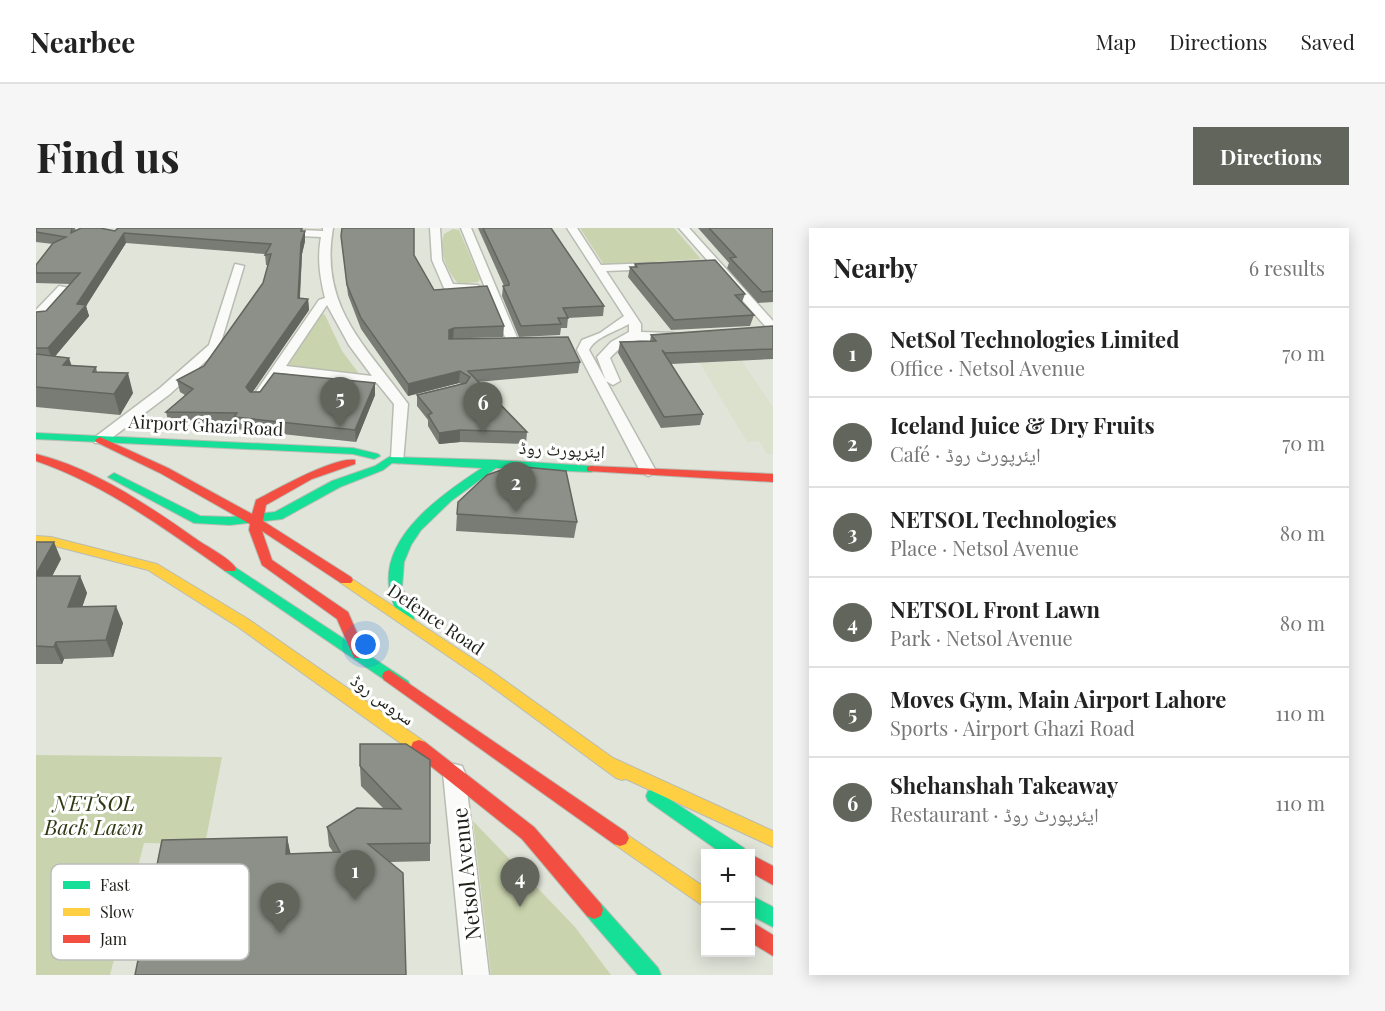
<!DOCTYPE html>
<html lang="en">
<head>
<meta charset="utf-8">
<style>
  body { margin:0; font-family:"Playfair Display","Noto Naskh Arabic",serif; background:#f6f6f6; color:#222 }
  .controls { position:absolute; right:18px; bottom:18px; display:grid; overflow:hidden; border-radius:0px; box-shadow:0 3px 15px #0003 }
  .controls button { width:54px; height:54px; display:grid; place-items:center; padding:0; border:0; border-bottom:2px solid #e0e0e0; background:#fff; color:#222; font:30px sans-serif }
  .you { position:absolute; left:330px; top:417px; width:21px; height:21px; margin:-15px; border:4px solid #fff; border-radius:50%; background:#1a73e8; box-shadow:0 0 0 9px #1a73e833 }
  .badge { display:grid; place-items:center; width:39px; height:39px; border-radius:50%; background:#62655c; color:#fff; font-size:20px; font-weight:700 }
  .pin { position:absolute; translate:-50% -50px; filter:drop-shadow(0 2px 3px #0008) }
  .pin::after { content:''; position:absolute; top:32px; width:21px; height:18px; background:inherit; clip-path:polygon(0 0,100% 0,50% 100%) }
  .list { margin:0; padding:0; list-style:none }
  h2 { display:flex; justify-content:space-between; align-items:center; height:78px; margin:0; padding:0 24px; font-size:26px }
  h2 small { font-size:20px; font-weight:400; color:#767676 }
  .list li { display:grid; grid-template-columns:39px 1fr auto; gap:18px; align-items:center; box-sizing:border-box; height:90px; padding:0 24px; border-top:2px solid #e0e0e0 }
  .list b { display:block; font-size:22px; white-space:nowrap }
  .list p { margin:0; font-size:20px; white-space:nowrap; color:#767676 }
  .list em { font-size:20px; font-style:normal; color:#767676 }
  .map { position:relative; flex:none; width:737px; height:747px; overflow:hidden; border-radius:0px }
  header { display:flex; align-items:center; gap:36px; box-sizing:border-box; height:84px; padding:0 30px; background:#fff; border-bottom:2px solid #e0e0e0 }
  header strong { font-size:28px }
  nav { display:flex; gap:33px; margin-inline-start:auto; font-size:21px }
  .intro { display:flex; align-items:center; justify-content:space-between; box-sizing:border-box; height:144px; padding:0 36px }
  h1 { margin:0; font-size:42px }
  .button { padding:15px 27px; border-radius:0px; background:#62655c; color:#fff; font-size:21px; font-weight:700 }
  main { display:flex; gap:36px; padding:0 36px }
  aside { flex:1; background:#fff; border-radius:0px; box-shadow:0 3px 15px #0003 }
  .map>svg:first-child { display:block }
  .built { fill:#dbe1cd }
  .green { fill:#c9d4ae }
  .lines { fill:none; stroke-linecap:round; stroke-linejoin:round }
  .street-casing { stroke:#b9bcb3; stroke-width:3 }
  .fast-casing { stroke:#b9bcb3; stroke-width:2 }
  .slow-casing { stroke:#b9bcb3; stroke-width:2 }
  .jam-casing { stroke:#b9bcb3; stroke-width:2 }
  .street { fill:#fafbf9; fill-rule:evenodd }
  .fast { fill:#16e098; fill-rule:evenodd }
  .slow { fill:#ffcf43; fill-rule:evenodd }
  .jam { fill:#f24e42; fill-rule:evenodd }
  .wall { fill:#797c75 }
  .shaded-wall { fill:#63655f }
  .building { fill:#8d9088; stroke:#63655f; stroke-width:1.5 }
  .labels { text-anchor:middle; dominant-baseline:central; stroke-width:6; stroke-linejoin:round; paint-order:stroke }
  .street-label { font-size:18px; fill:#1e2019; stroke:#fff }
  .near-park-label { font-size:21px; font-style:italic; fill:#303913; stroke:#fff }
  .near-street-label { font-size:21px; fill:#1e2019; stroke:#fff }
  .key { fill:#fff; stroke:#bcbcba; stroke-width:1.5 }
  .key-label { font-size:16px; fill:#1e2019 }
</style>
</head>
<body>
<header>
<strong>Nearbee</strong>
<nav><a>Map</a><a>Directions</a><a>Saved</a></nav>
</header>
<div class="intro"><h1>Find us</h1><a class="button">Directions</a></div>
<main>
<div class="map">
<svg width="737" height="747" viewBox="0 0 737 747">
  <rect width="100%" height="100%" fill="#e1e4d9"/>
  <path class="built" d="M706,133L737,179V226H731L723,213L711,214L663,134Z"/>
  <g class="green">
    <path d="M544,0H638L665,31L568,37Z"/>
    <path d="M417,1L423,2L444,51L442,54L423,56C411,45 402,22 408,6Z"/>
    <path d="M286,85L289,87L306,123L324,147L251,139L280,86Z"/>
    <path d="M0,527L186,529L169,616L108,615L74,747H0Z"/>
    <path d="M437,593L539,699L575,747H455Z"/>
  </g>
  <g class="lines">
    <g class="street-casing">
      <g id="street">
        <path d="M287,0H297C283,79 330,118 372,176L367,234L362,235L355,231L358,176L341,155L331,157L246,145L231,168L226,169L219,165L283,72L289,70C284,49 281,31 285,9L244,7L239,4L244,1L287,3ZM291,77L313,117L336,148L250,138Z"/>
        <path d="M394,0H404L406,32L417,56L441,57L447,60L445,62L419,64L408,60L396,32Z"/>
        <path d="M425,0H435L483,114L481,117H473L471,114Z"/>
        <path d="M531,0H541L565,37L619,35L624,38L619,41L570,43L605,96V104L637,105L641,106V112C606,120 604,99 574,130L584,153L577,157L570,153L561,129L575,114L593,104V96C581,103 559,109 553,122L620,243L617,246L612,248L604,243L541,122L546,112L564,105L588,88Z"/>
        <path d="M643,0H653L737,93V106L715,107V101L730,99Z"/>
        <path d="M199,36L208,38L183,121L134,166L69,215H59L57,212L59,209L124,160L173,117Z"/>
        <path d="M23,58L33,60L4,92L0,93V82Z"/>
        <path d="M418,536L426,538L429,545L453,747H427L407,545L410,538Z"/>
      </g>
    </g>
    <g class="fast-casing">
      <g id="fast">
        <path d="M0,205L317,220L342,226L344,228L338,231L317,226L0,211Z"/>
        <path d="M353,229L460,232L555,238L561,241L555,244L460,240L415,273L385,302L375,317L368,334L366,359L379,393L377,397H367L365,393C360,382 354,370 353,358C347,306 408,265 446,240L356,235L347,242L304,259L246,291L194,297L158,295L72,249L78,245L164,288L194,289L239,284L296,253L339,238Z"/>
        <path d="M194,336L372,453L374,457L372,461L367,463L362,461L189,343L188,340Z"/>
        <path d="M618,561L708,620L711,626H687L612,573L610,568L612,563Z"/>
        <path d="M714,667L737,679V699L714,687Z"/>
        <path d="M558,673L565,676L622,740L625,747H602L551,688L549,682L551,676Z"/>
      </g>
    </g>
    <g class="slow-casing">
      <g id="slow">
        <path d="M0,308L15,309L121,336L212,391L389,514L391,519L389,524L383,526L377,524L202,399L112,342L15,317L0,316Z"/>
        <path d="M310,347L454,442L577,530L737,603V619L590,551L586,552L580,550L444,450L305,355L303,352L305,349Z"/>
        <path d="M584,602L670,660V680L578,616L575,610L578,604Z"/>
      </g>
    </g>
    <g class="jam-casing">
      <g id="jam">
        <path d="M64,209L132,240L216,286L220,272C239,262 299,228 319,232V236L276,251L230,277L227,293L315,349L317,352L315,355H305L226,303L236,332L312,384L330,426L328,430H318L301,391L226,337L213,302L214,296L124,245L60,214L59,212Z"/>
        <path d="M0,226C60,241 113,278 163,313C175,321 192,329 200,340L199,343H189C129,301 70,257 0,233Z"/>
        <path d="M555,238L737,246V254L551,243V239Z"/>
        <path d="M353,442L590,604L593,610L590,616L584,618L578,616L348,452L346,448L348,444Z"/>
        <path d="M383,512L389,514L498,599L565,676L567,682L565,688L558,691L551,688L486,611L377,524L375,519L377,514Z"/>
        <path d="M714,626L737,638V657L714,644Z"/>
        <path d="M714,693L737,707V728L714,714Z"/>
      </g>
    </g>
    <use href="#street" class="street"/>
    <use href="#fast" class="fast"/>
    <use href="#slow" class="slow"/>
    <use href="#jam" class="jam"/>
  </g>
  <g class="wall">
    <path d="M0,0H39L40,3H79L82,0H270H266V3H269V13L266,26L264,70L272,71L273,82L216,164L339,155V167L320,214L200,201L199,197L133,196L130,184L149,167L144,164L141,152L168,138L227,55L232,37H230L229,26L90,15L50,78L53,88L19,128L36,138L60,139L61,144L97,165L84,187L0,179V84L10,83L34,56L0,55V37L17,16L0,14Z"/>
    <path d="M442,0H515L568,78L567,88L532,90L531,100H525L524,107L483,109L466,68L467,58H468Z"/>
    <path d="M662,0H737V74L722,75L691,40L693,35Z"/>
    <path d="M305,8L378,27L398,62L468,98L467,109L434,110L544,134L542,145L442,154L491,204L490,216L424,214L403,216L392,198V192L381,178V167L425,156L423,155L372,168L325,101L312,67Z"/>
    <path d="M599,36L709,66L706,74L718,87L714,98L635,102L592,49L594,39H598Z"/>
    <path d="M737,98V131L635,136L667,186L664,197L625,200L582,125L584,114L614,113L615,107Z"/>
    <path d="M421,286L541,294L538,310L420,303Z"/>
    <path d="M0,314L25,331L16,348H44L51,365L46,379L87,395L77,429L28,431L26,436H0Z"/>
    <path d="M324,516L394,615V633L355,634L99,747L251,609L254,626L297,624L293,618L291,599L347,580L325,558L324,538Z"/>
  </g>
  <g class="shaded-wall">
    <path d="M266,0L267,10L269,3V13L266,26L263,81L262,70L265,3Z"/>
    <path d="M88,5L90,15L50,78L53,88L16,132L12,120Z"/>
    <path d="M272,71L273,82L212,171L210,159Z"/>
    <path d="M418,100L417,111L412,113L413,102Z"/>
    <path d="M33,130L40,150L27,137Z"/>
    <path d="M424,143L423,155L372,168V156Z"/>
    <path d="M92,145L97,165L84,187L78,166Z"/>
    <path d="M339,155V167L320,214L319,202Z"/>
    <path d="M424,202V214L403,216V205Z"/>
    <path d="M18,314L25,331L7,366L0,350V346Z"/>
    <path d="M44,348L51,365L40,397L32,379Z"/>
    <path d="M80,378L87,395L77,429L70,412Z"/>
    <path d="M20,414L28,431L26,436L18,419Z"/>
    <path d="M251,609L255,628L250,626Z"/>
  </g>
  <g class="building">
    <path d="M0,0H36L35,5L45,0H64L79,3L82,0H266L265,3H269L265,15L262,70L272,71L210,159L214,164H224L238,145L339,155L319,202L198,189L201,185L130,184L157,161L141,152L168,138L227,55L235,26L229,27L235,16L88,5L41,76L50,77L12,120H0V84L10,83L44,45H0V37L17,15L30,9L0,4Z"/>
    <path d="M306,0H378V27L398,62L451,58L468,98L418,100L413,102V111L532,109L544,134L432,143L491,204L424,202L403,205L392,187L396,185L381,167L430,155L434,149L424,143L372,156L325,90L311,57L305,8Z"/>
    <path d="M447,0H515L568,78L527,80L532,90H522L525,96L485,98L467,58L473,57V55Z"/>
    <path d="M673,0H737V63L726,64L694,30L700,29Z"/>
    <path d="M679,32L709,66L699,67L718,87L638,92L594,39H601L599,36Z"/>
    <path d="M737,98V121L629,125L626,122L667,186L628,189L584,114L620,113L615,107Z"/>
    <path d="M0,126L33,130L27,137L60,139L57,144L92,145L78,166L0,159Z"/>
    <path d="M477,238L530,243L541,294L421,286L422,274L451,247Z"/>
    <path d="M0,314H18L0,346Z"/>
    <path d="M0,348H44L32,379L80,378L70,412L20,414L18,419L0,418Z"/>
    <path d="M324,516H370L394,532V615L332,616L367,645L370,747H99L126,612L251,609L250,626L304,624L291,599L321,580L365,581L324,538Z"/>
  </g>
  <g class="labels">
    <g class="street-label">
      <text transform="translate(170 197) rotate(3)">Airport Ghazi Road</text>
      <text transform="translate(526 221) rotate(3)">ایئرپورٹ روڈ</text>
      <text transform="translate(400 391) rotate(34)">Defence Road</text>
      <text transform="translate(347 471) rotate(36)">سروس روڈ</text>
    </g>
    <g class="near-park-label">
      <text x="58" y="574">NETSOL<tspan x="58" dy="24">Back Lawn</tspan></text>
    </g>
    <g class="near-street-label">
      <text transform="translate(429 646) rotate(-96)">Netsol Avenue</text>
    </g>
  </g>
  <rect x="15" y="636" width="198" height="96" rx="9" class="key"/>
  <rect x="27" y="653" width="27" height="8" fill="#16e098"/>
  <rect x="27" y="680" width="27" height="8" fill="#ffcf43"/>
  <rect x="27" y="707" width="27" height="8" fill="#f24e42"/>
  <g class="key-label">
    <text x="64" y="663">Fast</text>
    <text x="64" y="690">Slow</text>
    <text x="64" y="717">Jam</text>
  </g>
</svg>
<div class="controls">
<button>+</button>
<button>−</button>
</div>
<div class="you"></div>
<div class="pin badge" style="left:319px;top:672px">1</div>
<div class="pin badge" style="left:480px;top:284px">2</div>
<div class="pin badge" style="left:244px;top:705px">3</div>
<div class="pin badge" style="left:484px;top:679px">4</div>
<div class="pin badge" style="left:304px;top:199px">5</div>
<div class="pin badge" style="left:447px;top:204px">6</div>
</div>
<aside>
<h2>Nearby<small>6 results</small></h2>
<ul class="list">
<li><span class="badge">1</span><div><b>NetSol Technologies Limited</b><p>Office · Netsol Avenue</p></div><em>70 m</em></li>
<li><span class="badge">2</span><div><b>Iceland Juice &amp; Dry Fruits</b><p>Café · ایئرپورٹ روڈ</p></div><em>70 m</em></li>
<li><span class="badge">3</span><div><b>NETSOL Technologies</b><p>Place · Netsol Avenue</p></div><em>80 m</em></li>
<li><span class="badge">4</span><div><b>NETSOL Front Lawn</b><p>Park · Netsol Avenue</p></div><em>80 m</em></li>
<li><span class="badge">5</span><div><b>Moves Gym, Main Airport Lahore</b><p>Sports · Airport Ghazi Road</p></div><em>110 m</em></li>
<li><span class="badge">6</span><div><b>Shehanshah Takeaway</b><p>Restaurant · ایئرپورٹ روڈ</p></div><em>110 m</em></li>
</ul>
</aside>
</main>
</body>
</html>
